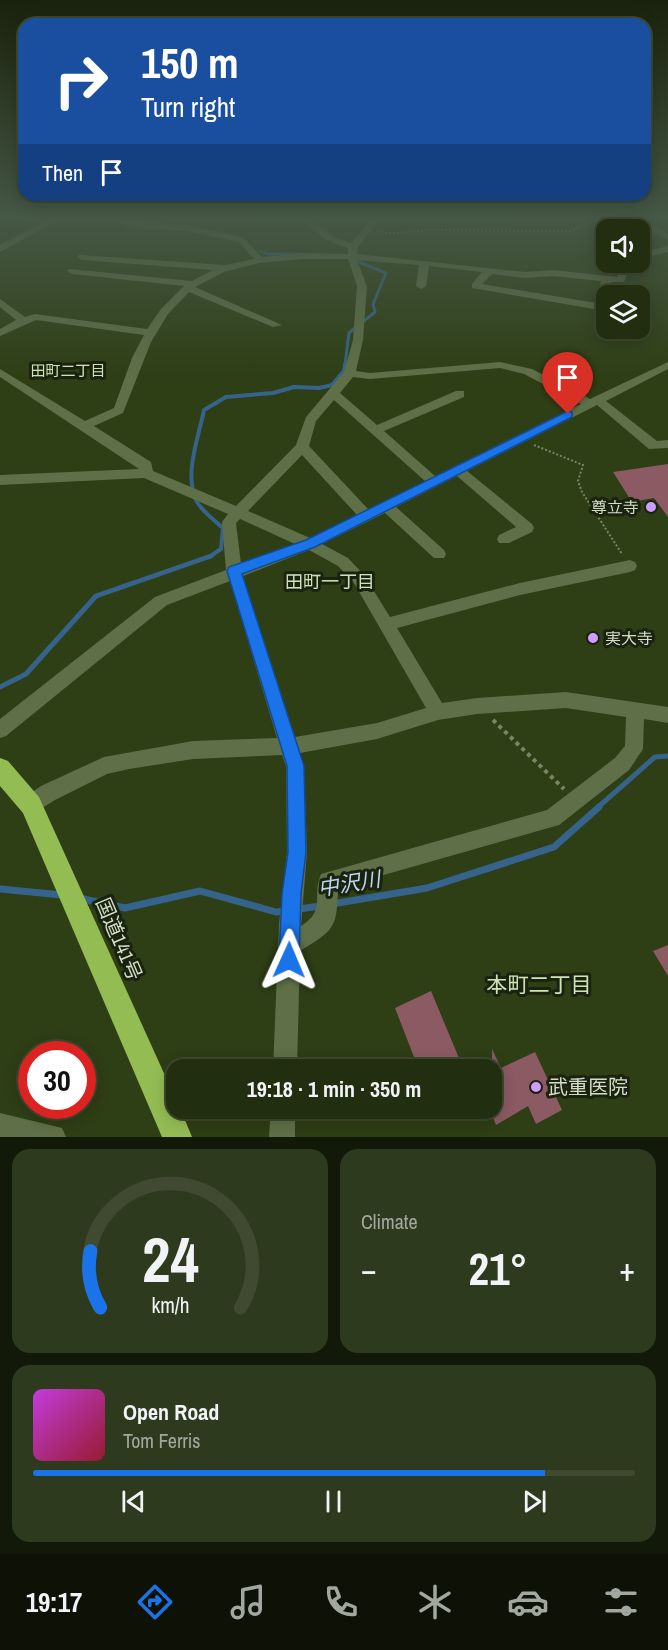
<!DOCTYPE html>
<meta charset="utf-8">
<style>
:root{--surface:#222e10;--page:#2e3a1e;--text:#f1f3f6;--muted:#a2a89f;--line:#3f4a30;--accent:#1a73e8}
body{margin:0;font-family:"Archivo Narrow","Noto Sans JP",sans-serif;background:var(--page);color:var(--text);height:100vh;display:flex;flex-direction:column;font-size:22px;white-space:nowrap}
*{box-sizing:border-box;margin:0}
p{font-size:20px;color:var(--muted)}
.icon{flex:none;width:33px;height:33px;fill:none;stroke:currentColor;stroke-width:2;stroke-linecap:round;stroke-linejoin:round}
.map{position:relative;height:1137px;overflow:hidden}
.sheet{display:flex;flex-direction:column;gap:12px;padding:12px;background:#131909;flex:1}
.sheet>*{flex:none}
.hud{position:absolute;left:18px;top:18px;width:633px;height:183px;border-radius:18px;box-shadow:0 3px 15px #0003,0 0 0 2px var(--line);background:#1a4fa0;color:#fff;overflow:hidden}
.fabs{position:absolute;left:596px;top:219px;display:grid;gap:12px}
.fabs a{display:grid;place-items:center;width:54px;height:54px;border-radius:12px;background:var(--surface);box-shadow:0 3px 15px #0003,0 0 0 2px var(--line);font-size:30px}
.speed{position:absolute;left:18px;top:1041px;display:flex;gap:12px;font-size:30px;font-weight:700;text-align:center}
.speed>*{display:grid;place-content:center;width:78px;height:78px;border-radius:50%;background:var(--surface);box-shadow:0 3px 15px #0003,0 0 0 2px var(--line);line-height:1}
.speed .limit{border:9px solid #d22;background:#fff;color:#111}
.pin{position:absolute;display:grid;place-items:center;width:51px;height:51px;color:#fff;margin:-62px -26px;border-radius:50% 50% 50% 0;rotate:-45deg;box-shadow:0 0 6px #0007}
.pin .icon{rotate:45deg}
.me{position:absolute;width:66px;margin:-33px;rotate:1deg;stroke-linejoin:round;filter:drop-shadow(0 0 4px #0008)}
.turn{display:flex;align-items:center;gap:21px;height:126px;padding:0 24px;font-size:27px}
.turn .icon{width:78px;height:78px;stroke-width:2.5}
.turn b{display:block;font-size:42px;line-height:51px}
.then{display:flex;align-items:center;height:57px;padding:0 24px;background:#0003;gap:12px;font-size:22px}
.big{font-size:45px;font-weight:800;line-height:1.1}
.sheet .tile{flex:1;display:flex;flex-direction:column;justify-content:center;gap:9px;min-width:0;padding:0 21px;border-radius:18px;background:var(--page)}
.sheet .dial{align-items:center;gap:0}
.dial svg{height:156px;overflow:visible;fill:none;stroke:var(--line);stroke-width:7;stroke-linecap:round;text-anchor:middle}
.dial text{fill:var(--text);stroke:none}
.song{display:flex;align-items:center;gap:18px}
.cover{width:72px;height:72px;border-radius:9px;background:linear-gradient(135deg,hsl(290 70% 55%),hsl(350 70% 35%))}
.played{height:6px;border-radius:3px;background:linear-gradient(90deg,var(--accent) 85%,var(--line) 85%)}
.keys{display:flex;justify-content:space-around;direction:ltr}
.heat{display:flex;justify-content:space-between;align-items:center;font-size:33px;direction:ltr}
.sheet .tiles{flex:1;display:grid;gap:12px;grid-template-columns:1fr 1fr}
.tile:last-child{grid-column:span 2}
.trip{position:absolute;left:166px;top:1059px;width:336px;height:60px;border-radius:18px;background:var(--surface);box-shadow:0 3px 15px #0003,0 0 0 2px var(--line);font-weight:800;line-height:60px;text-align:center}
.tab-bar{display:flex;height:96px;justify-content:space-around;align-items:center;background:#0e1206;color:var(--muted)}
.tab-bar .icon{width:42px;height:42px}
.tab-bar .active{color:var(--accent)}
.tab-bar b{font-size:27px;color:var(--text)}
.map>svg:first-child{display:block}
</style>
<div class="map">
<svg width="668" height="1137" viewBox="0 0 668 1137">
<rect width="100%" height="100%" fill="#2e3e15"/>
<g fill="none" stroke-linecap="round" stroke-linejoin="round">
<path stroke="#36638b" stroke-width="3" d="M260,251L268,254H299
M345,365L349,333L375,312L373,304L386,273L354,260"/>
<path stroke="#36638b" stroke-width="4" d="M209,557L221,549L223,528C214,520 203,512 197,502C183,476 199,436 204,410L226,397L273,393L294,387L319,388L332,385L344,371L345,364"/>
<path stroke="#36638b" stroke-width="5" d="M0,687L26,674L96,596L211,556
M597,808L655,757L668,756"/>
<path stroke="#36638b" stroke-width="7" d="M0,889L62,895
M79,898L125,908L200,891L276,912L285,911
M332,904L427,888L554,847L599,807
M299,909L320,906"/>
</g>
<path fill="#8b5a63" d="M668,464V517L654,498L632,502L613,472Z
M668,945V976L653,951Z
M431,991L464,1070H419L395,1008Z
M492,1049L501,1068L535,1052L562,1110L536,1124L528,1106L496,1125L492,1115Z"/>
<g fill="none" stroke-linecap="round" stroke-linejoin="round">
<path stroke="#788665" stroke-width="2" stroke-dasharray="2 2" stroke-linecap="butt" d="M378,230L388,234L425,230L571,231L599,218
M534,445L583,465L578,481L582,492L622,554"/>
<path stroke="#788665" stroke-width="4" stroke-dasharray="4 4" stroke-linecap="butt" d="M493,720L564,789"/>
<path fill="#5f7048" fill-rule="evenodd" d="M51,218H62L0,252V245Z
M101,218L187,225L242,237L262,257L304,253L348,254V248L326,240L301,218H311L332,236L351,243L372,218H381L358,247L357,254L525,272L553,270L617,277L622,262H632L624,282H611L605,307L600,310L472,288V284L482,272L429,266L426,286L421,289L416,286L419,265L357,260L367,286L363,340L356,371L370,373L500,362L532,369L590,399L668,362V369L606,401L657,441L668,440V448L649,449L597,405L467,471L532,524L534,528L532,532L509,543H499L497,539L499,535L516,527L457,476L396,507L444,550L446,554L444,558H434L385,513L322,544L348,558L364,575L390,617L520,583L630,560L635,562L637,566L635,570L630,572L520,595L397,628L442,703L477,698L566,692L668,707V723L644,719L643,749L629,770L559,825L338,888C337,929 334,930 300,951L297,1070H273L279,924L287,852L286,766L282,755L193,759L129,769L107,774L55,800L31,815L24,812L21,805L24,798L41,786L104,757L193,741L277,738L230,581L167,605L6,736L0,738V719L155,597L226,570L222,522L228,514L144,478L0,485V475L139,469L0,377V369L85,421L114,408L132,358L144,335L36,320L0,336V329L16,320L0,307V299L25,317L35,314L147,329L161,309L184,286L72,274L67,271L69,269L192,281L213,270L82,260L77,257L79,255L226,265L254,259L239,242L187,231L133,228ZM304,259H348L357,286L353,340L344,372L306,417L296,445L236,506L153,471L151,462L94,426L123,413L151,342L168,314L189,292L273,327L282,325L195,287L224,272L259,263ZM492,274L525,278L553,276L601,281L596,303L482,284ZM500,368L524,374L581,404L435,476L384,431L464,397V391H456L377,425L340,393L353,377L370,379ZM334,400L425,481L368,509L309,446L316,421ZM302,455L357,515L310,538L248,511ZM240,519L295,544L241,564L236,523ZM309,550L338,566L354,583L426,708L377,723L295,737L243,576ZM566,708L626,717L625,746L615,758L547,810L321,874C311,897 327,910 301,926L307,852L304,766L300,753L377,739L438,720L477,714Z
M627,218H638L668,233V240Z
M668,246V252L639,259V253Z
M271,1108H295V1137H269Z
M0,1113L62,1128L66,1137H0Z"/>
<path fill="#93bd53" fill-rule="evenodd" d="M0,758L8,761L39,797L177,1102V1108H180L192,1137H162L23,813L0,786Z"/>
</g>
<linearGradient id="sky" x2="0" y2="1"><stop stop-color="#19220c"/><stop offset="0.58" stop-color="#465846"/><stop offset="1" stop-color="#465846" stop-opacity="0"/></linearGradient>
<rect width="668" height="377" fill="url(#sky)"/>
<path fill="#1a73e8" stroke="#114b97" stroke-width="1.5" d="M568,411L572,412V417L315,547L242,574L304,766L306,852L301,894L299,960L296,967L289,970L282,967L279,960L282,894L288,852L287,766L227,571L229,567L306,540Z"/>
<g fill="#d09dfe" stroke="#1a2210" stroke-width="2">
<circle cx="651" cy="507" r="6"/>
<circle cx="593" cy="638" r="6"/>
<circle cx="536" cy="1087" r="6"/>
</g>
<g text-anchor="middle" stroke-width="6" stroke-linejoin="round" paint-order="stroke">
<g font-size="15" fill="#cee4b5" stroke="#1a2210">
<text x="68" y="376">田町二丁目</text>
</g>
<g font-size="16" fill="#d3dec7" stroke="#1a2210" text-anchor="end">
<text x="639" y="513">尊立寺</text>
<text x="605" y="644" text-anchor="start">実大寺</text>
</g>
<g font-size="18" fill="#cee4b5" stroke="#1a2210">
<text x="330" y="588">田町一丁目</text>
</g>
<g font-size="20" fill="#d3dec7" stroke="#1a2210">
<text transform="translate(119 939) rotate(67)" y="7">国道141号</text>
</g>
<g font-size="20" fill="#d3dec7" stroke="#1a2210" text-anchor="start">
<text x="548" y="1094">武重医院</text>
</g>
<g font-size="21" font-style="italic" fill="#bed8f2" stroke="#1a2210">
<text transform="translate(349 884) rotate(-9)" y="7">中沢川</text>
</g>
<g font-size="21" fill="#cee4b5" stroke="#1a2210">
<text x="539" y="992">本町二丁目</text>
</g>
</g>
</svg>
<div class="fabs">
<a><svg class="icon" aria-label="sound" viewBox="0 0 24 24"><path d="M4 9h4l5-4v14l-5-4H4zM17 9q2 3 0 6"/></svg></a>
<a><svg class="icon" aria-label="layers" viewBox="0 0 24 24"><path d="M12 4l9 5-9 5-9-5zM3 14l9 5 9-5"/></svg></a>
</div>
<div class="speed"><div class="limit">30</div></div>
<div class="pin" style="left:568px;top:414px;background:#d93025"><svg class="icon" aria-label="arrive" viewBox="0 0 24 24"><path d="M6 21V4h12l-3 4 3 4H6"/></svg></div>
<svg class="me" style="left:289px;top:960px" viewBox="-20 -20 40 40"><path d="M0-17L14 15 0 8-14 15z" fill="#1a73e8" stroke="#fff" stroke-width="4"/></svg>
<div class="trip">19:18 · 1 min · 350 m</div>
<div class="hud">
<div class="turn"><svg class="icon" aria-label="right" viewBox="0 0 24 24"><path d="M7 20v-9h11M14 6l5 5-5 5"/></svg><div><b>150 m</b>Turn right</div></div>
<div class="then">Then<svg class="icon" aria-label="arrive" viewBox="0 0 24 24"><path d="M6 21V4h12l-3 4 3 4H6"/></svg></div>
</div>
</div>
<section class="sheet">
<div class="tiles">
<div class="tile dial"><svg viewBox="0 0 100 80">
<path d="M14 69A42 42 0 1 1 86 69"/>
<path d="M14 69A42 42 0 0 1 9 40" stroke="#1a73e8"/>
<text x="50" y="56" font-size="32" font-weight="700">24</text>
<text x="50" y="72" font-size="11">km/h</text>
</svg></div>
<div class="tile"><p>Climate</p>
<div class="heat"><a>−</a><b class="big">21°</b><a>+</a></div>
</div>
<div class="tile">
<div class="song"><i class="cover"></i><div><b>Open Road</b><p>Tom Ferris</p></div></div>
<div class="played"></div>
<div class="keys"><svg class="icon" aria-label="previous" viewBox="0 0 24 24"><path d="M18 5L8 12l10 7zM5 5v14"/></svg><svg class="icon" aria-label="pause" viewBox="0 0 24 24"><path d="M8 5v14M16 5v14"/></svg><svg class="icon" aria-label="next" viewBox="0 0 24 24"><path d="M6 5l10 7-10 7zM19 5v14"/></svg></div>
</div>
</div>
</section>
<nav class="tab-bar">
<b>19:17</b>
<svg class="icon active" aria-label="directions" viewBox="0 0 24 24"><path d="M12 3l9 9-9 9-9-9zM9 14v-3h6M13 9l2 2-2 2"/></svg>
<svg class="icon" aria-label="music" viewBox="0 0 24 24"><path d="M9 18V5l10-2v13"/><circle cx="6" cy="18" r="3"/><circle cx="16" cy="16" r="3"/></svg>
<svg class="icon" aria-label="phone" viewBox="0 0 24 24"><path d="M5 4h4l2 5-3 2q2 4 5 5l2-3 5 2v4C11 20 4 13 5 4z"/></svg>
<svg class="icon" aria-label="climate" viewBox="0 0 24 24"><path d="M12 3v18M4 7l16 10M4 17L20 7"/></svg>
<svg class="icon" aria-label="car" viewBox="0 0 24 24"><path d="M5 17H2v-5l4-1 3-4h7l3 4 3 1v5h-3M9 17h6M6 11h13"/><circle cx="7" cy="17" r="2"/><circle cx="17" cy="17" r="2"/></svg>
<svg class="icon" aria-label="filters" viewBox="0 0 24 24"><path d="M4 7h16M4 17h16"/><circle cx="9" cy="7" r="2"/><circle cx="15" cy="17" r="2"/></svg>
</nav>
